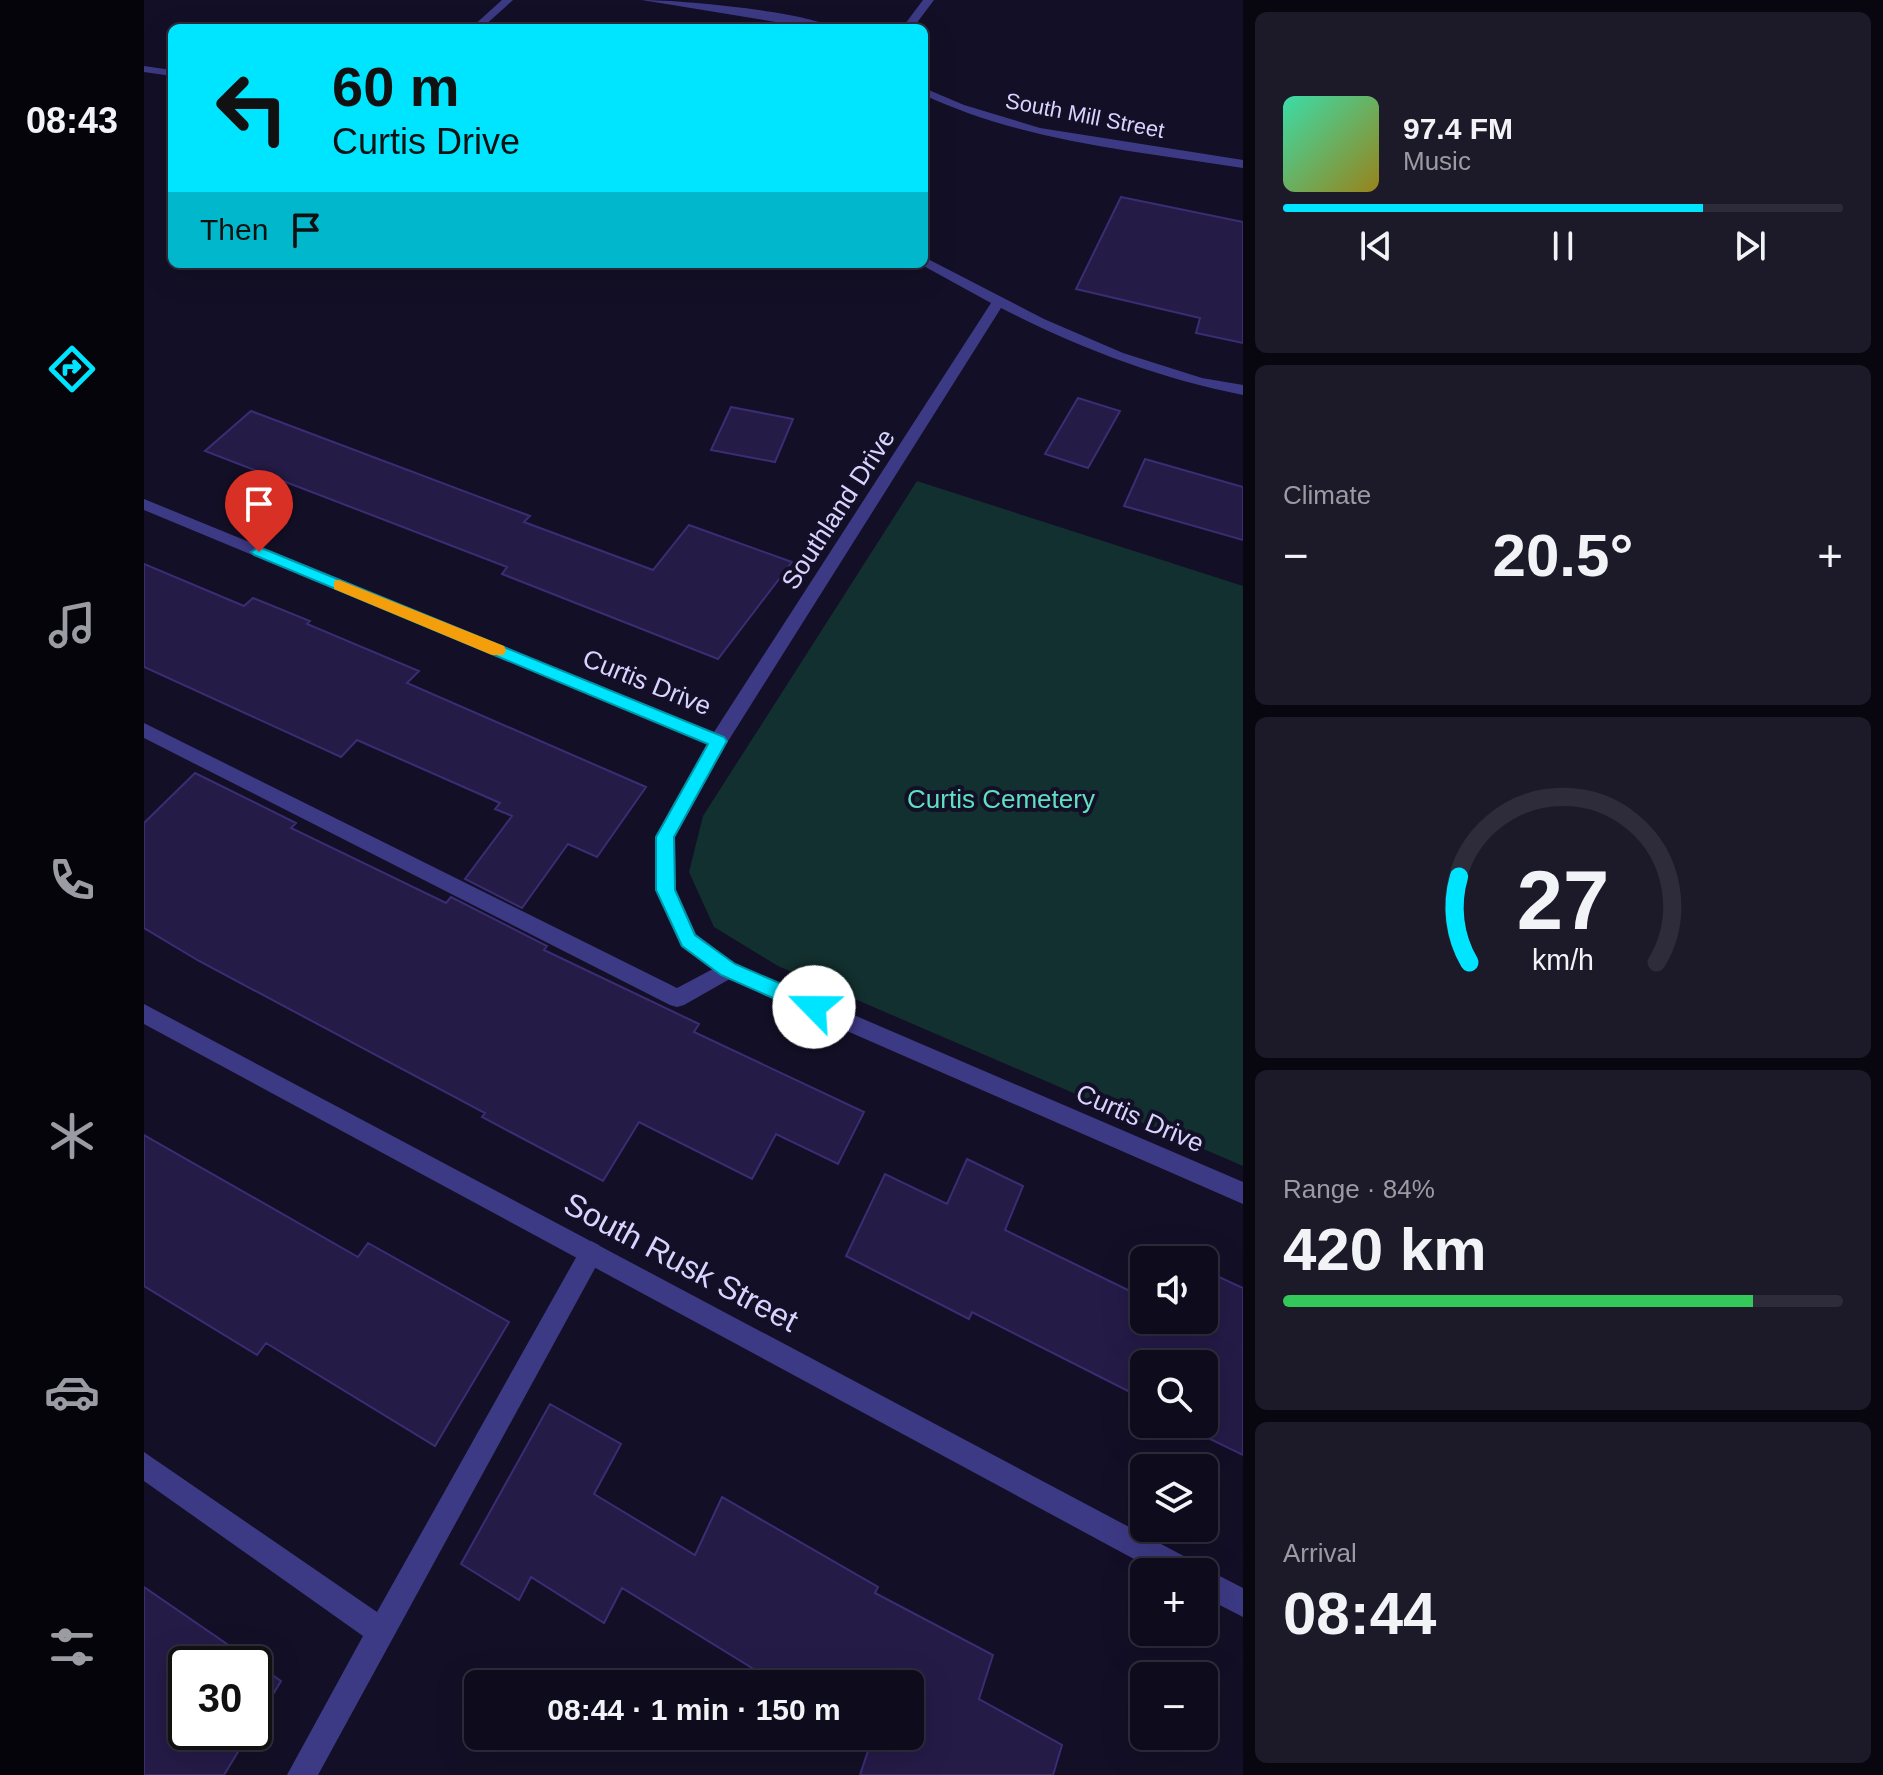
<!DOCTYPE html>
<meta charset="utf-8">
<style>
:root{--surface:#0e0b1c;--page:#1c1929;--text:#f1f3f6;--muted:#9b9ba3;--line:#2e2b3b;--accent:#00e5ff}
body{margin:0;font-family:Arial,sans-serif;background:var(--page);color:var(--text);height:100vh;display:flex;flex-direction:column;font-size:30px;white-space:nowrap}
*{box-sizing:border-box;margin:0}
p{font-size:26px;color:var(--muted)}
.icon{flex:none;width:44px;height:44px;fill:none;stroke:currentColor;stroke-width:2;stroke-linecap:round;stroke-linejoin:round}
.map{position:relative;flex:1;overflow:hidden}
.side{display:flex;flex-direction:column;gap:12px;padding:12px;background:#08060f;width:640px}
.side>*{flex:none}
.top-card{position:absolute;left:24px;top:24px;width:760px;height:244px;border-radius:12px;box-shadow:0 8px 32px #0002,0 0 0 2px var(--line);background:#00e5ff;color:#111;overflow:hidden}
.controls{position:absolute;left:986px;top:1246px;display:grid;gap:16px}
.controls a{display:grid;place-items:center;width:88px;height:88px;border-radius:12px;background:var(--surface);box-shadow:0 8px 32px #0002,0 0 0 2px var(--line);font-size:40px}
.speed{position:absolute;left:24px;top:1646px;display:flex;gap:16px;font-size:40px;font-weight:700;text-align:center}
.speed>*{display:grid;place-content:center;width:104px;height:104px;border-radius:50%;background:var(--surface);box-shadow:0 8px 32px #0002,0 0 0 2px var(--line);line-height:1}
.speed .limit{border:4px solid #111;border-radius:12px;background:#fff;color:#111}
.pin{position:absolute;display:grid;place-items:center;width:68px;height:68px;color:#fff;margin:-82px -34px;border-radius:50% 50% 50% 0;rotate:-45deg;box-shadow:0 0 8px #0007}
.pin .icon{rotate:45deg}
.me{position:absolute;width:88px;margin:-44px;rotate:293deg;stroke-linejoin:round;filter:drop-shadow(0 0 6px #0008)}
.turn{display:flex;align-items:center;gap:28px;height:168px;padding:0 32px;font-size:36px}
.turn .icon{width:104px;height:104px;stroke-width:2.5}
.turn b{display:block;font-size:56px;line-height:68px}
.then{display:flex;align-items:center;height:76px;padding:0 32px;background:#0003;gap:16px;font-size:30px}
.big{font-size:60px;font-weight:800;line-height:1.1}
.side .tile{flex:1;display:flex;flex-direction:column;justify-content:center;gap:12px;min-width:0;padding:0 28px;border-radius:12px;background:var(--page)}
.side .dial{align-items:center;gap:0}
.dial svg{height:208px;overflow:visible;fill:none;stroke:var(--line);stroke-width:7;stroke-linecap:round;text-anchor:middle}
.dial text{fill:var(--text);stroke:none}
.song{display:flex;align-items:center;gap:24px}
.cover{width:96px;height:96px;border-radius:12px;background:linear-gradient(135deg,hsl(160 70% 55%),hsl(50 70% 35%))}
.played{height:8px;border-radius:4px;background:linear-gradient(90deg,var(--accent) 75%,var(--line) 75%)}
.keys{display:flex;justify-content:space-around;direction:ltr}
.heat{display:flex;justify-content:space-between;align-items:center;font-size:44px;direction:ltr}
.charge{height:12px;border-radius:6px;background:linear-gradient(90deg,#34c759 84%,var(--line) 0)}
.trip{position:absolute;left:320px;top:1670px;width:460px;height:80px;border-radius:12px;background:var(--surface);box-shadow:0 8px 32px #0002,0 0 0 2px var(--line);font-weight:800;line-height:80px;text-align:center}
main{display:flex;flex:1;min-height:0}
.tab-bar{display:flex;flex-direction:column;width:144px;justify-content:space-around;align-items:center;background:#06040b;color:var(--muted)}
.tab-bar .icon{width:56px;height:56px}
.tab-bar .current{color:var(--accent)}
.tab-bar b{font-size:36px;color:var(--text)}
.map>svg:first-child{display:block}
</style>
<main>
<nav class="tab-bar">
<b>08:43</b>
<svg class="icon current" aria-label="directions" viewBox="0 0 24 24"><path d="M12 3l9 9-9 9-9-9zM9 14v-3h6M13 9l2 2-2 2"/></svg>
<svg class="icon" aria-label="music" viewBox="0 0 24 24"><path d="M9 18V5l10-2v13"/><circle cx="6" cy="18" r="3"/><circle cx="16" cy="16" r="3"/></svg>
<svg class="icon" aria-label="phone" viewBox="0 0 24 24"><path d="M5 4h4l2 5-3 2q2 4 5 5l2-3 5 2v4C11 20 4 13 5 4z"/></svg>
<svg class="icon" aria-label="climate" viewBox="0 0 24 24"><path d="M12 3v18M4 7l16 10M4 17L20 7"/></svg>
<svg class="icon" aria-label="car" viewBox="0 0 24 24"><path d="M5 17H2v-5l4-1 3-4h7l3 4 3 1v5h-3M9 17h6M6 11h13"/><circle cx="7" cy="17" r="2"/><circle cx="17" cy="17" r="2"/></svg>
<svg class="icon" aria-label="filters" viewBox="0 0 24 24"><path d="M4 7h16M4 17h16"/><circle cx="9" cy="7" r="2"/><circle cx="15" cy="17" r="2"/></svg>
</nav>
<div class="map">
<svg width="1099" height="1775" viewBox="0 0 1099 1775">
<rect width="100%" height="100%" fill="#130f26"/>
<path fill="#12302f" d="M773,481L1099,586V1166L634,966L570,927L545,872L559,816Z"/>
<path fill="#241b47" stroke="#3b2d73" stroke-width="2" d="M977,197L1099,222V343L1052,333L1056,318L932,289Z
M934,398L976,411L944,468L901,454Z
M587,407L649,419L631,462L567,450Z
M107,411L386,516L380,522L509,570L545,525L648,562L574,659L358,574L363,567L61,451Z
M1001,459L1099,487V540L980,506Z
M0,564L100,606L109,598L166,621L163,624L275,671L263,683L502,787L453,857L424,844L378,908L321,879L368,816L351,809L356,803L213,740L197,757L0,667Z
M51,773L152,823L147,828L302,903L307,897L403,946L400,950L555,1024L550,1032L720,1112L694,1164L632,1134L608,1179L495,1122L459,1181L338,1117L341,1113L55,961L0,928V823Z
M0,1135L214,1257L224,1243L365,1322L291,1446L122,1343L113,1355L0,1286Z
M823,1159L879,1186L861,1230L990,1293L1000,1264V1320H1060V1270L1099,1288V1455L1060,1436V1429L1050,1424H1060V1364H1000V1399L828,1312L825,1319L702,1256L741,1174L803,1204Z
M406,1404L477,1444L450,1494L551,1555L578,1497L734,1587L731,1593L849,1655L835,1699L918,1745L909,1775H716L729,1736H766V1684H634L478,1588L460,1623L387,1577L375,1600L317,1564Z
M0,1587L137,1681L110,1726V1664H42V1732H106L80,1775H0Z"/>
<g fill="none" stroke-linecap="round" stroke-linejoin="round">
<path fill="#3d3a85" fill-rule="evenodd" d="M0,723L533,988L584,961L591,964L594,970L591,976L540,1005L533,1007L526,1005L0,738Z
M447,1241L455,1245L459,1253L455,1261L174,1775H143L219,1636L0,1481V1452L233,1612L439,1245Z"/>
<path fill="#3d3a85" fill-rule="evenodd" d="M358,0H369L338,28H327Z
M498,0C533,0 663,11 689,28H668Z
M779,0H790L769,28H758Z
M0,66L28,70V76L0,72Z
M780,88L820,105L896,128L1099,160V168C991,151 881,142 780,95Z
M780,257L900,319L979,353L1058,378L1099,385V395C1013,378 935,348 857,308L581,746L531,837L532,890L552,934L591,964L1099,1182V1204L577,976L537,946L512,890L511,837L563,744L0,510V499L570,732L847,303L776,264H780Z
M0,1004L1051,1562L1054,1571L1060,1568L1099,1588V1617L1060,1597V1572H1014L0,1024Z"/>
</g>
<path fill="#00e5ff" stroke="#0095a6" stroke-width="2" d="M115,547L580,737L583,741L530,837L531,890L551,935L591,964L677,1001L679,1007L677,1013L670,1015L663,1013L577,975L538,946L512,890V837L564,744L110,555L107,552Z"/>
<path fill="#f59e0b" d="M195,580L360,646L362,650L360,655H348L190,589V581Z"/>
<g text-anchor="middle" stroke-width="8" stroke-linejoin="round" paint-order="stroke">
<g font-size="22" fill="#d9d4ff" stroke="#130f26">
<text transform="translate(941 115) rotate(11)" y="8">South Mill Street</text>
</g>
<g font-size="26" fill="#d9d4ff" stroke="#130f26">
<text transform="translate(694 509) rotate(-57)" y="9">Southland Drive</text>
<text transform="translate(503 682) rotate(22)" y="9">Curtis Drive</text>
<text transform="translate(996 1118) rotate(23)" y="9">Curtis Drive</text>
</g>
<g font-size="26" fill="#5fe0c0" stroke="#130f26">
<text x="857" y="808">Curtis Cemetery</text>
</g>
<g font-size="32" fill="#d9d4ff" stroke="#130f26">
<text transform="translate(537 1262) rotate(28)" y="11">South Rusk Street</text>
</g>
</g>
</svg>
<div class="controls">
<a><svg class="icon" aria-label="sound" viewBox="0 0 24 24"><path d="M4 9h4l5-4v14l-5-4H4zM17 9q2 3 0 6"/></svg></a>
<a><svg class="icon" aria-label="search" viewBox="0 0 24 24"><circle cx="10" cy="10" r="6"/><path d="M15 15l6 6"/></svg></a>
<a><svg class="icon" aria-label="layers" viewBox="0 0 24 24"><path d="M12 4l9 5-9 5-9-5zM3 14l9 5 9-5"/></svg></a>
<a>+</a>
<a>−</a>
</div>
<div class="speed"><div class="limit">30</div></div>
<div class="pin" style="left:115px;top:552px;background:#d93025"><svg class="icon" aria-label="arrive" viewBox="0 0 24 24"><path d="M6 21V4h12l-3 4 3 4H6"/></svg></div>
<svg class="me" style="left:670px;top:1007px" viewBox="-20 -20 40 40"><circle r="19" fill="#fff"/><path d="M0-13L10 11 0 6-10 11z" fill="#00e5ff"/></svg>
<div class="trip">08:44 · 1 min · 150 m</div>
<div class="top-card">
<div class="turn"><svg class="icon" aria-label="left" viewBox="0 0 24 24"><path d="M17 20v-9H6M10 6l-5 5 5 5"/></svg><div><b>60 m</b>Curtis Drive</div></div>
<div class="then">Then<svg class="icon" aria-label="arrive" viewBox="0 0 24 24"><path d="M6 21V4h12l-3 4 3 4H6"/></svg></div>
</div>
</div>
<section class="side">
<div class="tile">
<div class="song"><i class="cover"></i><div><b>97.4 FM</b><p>Music</p></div></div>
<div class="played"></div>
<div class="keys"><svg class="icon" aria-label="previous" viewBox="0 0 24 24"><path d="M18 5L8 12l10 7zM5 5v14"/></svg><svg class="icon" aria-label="pause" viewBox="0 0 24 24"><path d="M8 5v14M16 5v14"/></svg><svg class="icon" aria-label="next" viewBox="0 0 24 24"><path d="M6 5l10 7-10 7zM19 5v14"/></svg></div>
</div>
<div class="tile"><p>Climate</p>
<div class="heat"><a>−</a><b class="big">20.5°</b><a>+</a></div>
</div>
<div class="tile dial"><svg viewBox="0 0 100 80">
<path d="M14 69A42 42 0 1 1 86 69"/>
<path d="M14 69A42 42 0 0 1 10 36" stroke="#00e5ff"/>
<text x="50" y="56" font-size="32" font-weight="700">27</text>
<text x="50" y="72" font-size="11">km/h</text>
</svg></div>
<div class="tile"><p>Range · 84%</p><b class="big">420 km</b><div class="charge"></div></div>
<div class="tile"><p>Arrival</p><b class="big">08:44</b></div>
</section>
</main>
